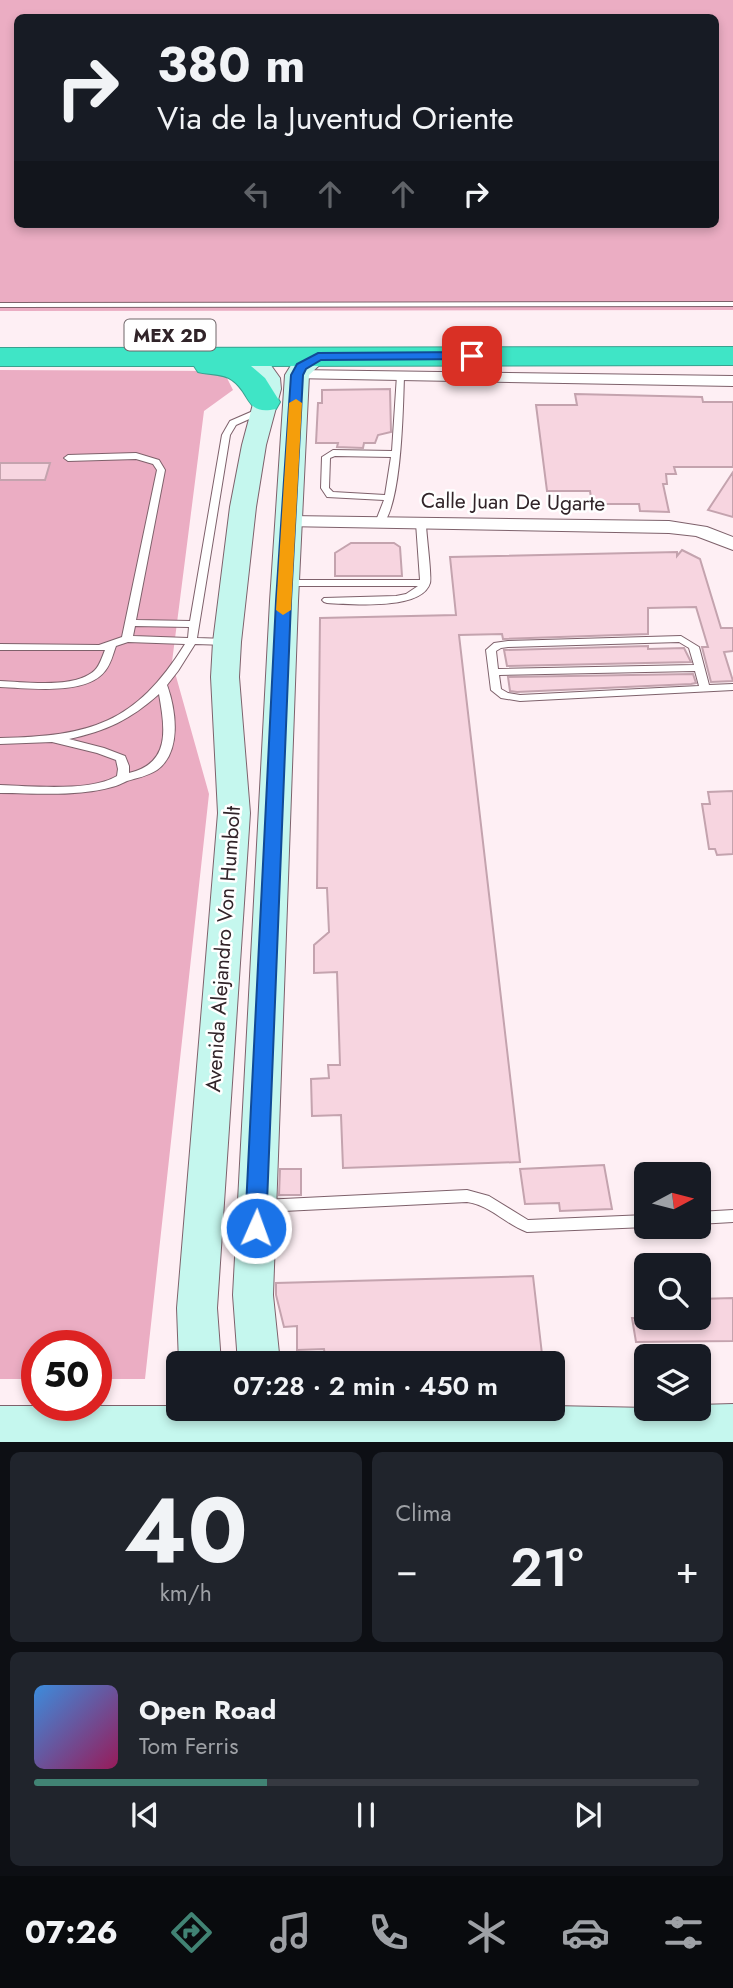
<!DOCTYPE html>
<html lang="es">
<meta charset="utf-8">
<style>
:root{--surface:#171b24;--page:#20242c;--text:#f1f3f6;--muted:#9ea1a6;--line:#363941;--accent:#418374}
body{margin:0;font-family:Jost,sans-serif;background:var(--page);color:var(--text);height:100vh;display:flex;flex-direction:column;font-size:26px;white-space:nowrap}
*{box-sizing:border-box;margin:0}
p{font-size:23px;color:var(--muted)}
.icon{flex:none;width:38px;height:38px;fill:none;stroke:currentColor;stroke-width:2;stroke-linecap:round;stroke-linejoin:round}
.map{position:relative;height:1442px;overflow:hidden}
.panel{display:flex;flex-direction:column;gap:10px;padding:10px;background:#0d0f14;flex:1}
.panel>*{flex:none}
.top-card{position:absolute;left:14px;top:14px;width:705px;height:214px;border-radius:10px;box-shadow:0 4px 10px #0003;background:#171b24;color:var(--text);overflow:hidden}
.needle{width:46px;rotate:83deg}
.controls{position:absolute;left:634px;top:1162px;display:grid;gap:14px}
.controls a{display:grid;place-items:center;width:77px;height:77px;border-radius:10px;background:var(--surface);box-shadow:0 4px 10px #0003;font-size:35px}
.speed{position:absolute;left:21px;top:1330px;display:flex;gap:14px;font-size:35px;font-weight:700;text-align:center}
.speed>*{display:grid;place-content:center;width:91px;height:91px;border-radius:50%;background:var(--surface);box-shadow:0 4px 10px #0003;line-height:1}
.speed .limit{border:10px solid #d22;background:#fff;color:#111}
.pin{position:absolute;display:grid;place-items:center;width:60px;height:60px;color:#fff;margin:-30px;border-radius:14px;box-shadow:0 4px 10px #0006}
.me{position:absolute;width:77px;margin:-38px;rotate:2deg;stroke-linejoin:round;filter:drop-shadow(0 0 5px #0008)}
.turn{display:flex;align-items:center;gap:24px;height:147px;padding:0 28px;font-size:32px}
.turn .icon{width:91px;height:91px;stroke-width:2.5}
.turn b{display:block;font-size:49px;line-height:60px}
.lanes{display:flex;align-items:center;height:66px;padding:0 28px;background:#0003;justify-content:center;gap:35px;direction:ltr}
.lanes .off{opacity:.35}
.big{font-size:52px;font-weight:600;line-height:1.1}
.panel .card{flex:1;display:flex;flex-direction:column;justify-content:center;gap:10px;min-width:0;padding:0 24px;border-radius:10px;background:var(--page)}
.panel .dial{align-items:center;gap:0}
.dial b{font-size:91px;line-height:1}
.song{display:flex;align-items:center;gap:21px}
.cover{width:84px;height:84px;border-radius:10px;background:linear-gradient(135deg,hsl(210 70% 55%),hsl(330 70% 35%))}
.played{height:7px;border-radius:4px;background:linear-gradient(90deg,var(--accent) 35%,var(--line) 35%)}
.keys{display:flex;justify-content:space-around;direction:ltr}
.heat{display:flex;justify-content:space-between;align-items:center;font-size:38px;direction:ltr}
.panel .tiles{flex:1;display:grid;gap:10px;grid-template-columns:1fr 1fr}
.card:last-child{grid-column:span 2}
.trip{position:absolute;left:166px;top:1351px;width:399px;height:70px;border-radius:10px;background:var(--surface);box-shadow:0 4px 10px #0003;font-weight:600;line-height:70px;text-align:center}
.tabs{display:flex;height:112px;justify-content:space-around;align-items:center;background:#090b0e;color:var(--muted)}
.tabs .icon{width:49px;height:49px}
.tabs .active{color:var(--accent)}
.tabs b{font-size:32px;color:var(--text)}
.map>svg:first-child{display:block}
</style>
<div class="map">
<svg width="733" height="1442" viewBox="0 0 733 1442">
<rect width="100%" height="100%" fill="#feeff4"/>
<path fill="#ebadc3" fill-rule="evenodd" d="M0,0H733V310L0,311ZM18,18H716V224H18Z
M0,370L219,371L227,378L233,390L204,411L172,662L209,794L145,1379H96V1346H37V1379H0Z"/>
<path fill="#f7d5e0" stroke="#c4a3ae" stroke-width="2" d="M390,389L391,432L378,435L375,443H364L363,448L337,447L338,443H316L318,403H322V390Z
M575,394L702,397L703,402H733V467H674L676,474H666L667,484H663L669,512L640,511L639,504H592L590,491H547L536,405H577Z
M0,463H50L45,480H0Z
M733,472V517L708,510Z
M351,543H394L400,547L402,576H335V553Z
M682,550L700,559L721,628H733V651L724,652L733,681L711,682L702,647H708L696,607L648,608V634L503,639L502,634L459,635L520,1162L343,1168L341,1115L312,1116L311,1079L329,1078L328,1065H340L337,972L314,973V945L329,932L327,888H317L320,618L456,615L450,557L677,552V556Z
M648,646V649L684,648L691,662L507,666L504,650Z
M693,674L696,683L691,684L517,692L510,691L508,677Z
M733,791V854L717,855L715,849H709L702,804H710L708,792Z
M604,1165L612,1209L560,1211L559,1203L525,1204L520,1169Z
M280,1169H301V1195H279Z
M533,1276L543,1363H392L383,1357L378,1363H326L324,1349L297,1350V1326L284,1327L276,1295V1283Z
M733,1298V1341L636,1342L632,1318H698V1299Z"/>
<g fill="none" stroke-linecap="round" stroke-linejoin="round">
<g stroke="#7e616b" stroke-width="2">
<path id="lane" d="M733,302V306L0,307V303Z
M397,375H400L404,377C403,404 402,513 380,526L375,523L384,500L327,497L321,488L322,457L333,450L392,451ZM335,456L391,457L385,495L333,492L329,488L330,458Z
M262,407L266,410L265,412L236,425L230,435L197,638L227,639L232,642L227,645L195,644L178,671L167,685C176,710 182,752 157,770C148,776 137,778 127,781C122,783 117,786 112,787C76,797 37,793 0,793V785C32,786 90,792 117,776L118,769L116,760L97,753L52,742L0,744V738C91,736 135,724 185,644L128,642L116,646C113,654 111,664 105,671C86,696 28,688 0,687V681C25,682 76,689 95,670C100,665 102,657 105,650H0V644L99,645L122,637L157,470L153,464L136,459L68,461L64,458L68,455L136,453L159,460L165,470L136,620L190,621L222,435L230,421ZM135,626L189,627L188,638L133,636ZM159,694C165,729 171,763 129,773V766L125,756L104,748L69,739C106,731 130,720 159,694Z
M421,520L426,523C426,534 432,576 430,583C422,611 349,604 327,603L324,602L322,600L324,598L396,596L406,594L418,586H285L280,583L285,580H420L416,523Z
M681,636L699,647L709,685L733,684V690L520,701L501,698L491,690L486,650L494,643L508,641ZM679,642L689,648L694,665L498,669L496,651L501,648L508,647ZM695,671L699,686L520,695L508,693L501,689L499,675Z
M467,1190L489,1196L528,1220L646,1215V1227L527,1232C505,1224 490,1205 467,1202L263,1212L258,1210L256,1206L258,1202L263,1200Z
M733,1210V1222L698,1224V1212Z"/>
</g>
<g stroke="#7e616b" stroke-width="2">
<path id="street" d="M297,370L733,376V386L291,378L289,375Z
M289,516L669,521L707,527L733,537V550L696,536L669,533L283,526L280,522L283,518Z"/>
</g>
<g stroke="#7e616b" stroke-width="2">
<path id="secondary" d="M318,349L326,351L329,356L309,375L298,601L273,1295L280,1363H238L233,1295L270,601L285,375L293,362Z
M226,350L259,357L270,364L280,378L281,389L266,445L256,507L241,642L239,677L250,813L217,1308L221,1363H179L177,1308L218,813L211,677L213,642L230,507L242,445L257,389L254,374L244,367L218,362L215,357L218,352Z
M733,1404V1442H0V1406H178V1409H553V1406L698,1409V1405Z"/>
</g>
<g stroke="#3aa18f" stroke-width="2">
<path id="highway" d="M733,347V365L251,366L265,378L280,402L276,409C245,416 252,394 232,380C223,373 209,375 198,372L194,366H0V348Z"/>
</g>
<use href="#lane" fill="#fff" fill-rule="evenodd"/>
<use href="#street" fill="#fff" fill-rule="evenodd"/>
<use href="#secondary" fill="#c5f7ee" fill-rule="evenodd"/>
<use href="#highway" fill="#3fe5c6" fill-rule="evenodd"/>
</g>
<path fill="#1a73e8" stroke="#114b97" stroke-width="2" d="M472,352L478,356L476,359L321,360L306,369L303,375L291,601L266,1228L263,1235L256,1237L248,1235L245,1228L276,601L291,375L297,364L318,353Z"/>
<path fill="#f59e0b" d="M296,399L302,403L291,610L283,615L276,610L289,403Z"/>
<g text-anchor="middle" stroke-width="5" stroke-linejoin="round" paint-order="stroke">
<rect fill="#fff" stroke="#6f6669" stroke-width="2" x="124.5" y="319.5" width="91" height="31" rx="5"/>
<g font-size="19" font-weight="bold" fill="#312429">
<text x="170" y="342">MEX 2D</text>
</g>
<g font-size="21" fill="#312429" stroke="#fff">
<text transform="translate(513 502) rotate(1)" y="7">Calle Juan De Ugarte</text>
<text transform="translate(223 949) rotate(-86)" y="7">Avenida Alejandro Von Humbolt</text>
</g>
</g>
</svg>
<div class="controls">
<a><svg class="needle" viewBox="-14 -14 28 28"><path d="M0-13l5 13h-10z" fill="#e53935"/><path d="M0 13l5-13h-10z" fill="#9ea1a6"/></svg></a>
<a><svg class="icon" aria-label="search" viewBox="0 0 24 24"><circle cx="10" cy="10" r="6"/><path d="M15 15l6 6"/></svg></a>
<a><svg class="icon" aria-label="layers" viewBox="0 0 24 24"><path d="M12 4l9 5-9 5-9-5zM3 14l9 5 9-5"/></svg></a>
</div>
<div class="speed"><div class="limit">50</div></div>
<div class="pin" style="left:472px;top:356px;background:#d93025"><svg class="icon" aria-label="arrive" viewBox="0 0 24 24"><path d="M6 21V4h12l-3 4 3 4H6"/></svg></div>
<svg class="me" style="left:256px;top:1228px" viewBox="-20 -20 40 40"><circle r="17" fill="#1a73e8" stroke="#fff" stroke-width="3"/><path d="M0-11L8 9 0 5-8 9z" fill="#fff"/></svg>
<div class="trip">07:28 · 2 min · 450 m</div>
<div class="top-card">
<div class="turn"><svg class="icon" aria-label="right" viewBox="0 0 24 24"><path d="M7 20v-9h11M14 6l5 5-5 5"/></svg><div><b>380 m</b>Via de la Juventud Oriente</div></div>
<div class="lanes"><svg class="icon off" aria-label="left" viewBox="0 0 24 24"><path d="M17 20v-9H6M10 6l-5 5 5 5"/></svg><svg class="icon off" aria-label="ahead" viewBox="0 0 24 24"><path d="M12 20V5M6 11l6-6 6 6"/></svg><svg class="icon off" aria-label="ahead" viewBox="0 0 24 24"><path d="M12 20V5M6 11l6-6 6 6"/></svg><svg class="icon" aria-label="right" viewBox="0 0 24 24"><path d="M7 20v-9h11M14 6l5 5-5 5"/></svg></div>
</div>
</div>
<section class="panel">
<div class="tiles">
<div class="card dial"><b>40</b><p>km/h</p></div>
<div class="card"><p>Clima</p>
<div class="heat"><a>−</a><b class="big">21°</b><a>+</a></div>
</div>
<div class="card">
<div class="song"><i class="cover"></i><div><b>Open Road</b><p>Tom Ferris</p></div></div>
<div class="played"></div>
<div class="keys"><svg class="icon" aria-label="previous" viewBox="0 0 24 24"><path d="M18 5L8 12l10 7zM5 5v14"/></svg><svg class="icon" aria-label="pause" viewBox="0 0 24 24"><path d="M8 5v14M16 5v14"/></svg><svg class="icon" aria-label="next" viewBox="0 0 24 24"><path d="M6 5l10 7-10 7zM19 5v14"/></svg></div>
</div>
</div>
</section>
<nav class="tabs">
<b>07:26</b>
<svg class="icon active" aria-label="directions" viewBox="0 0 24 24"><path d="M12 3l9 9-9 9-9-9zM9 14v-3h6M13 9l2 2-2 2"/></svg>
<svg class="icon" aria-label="music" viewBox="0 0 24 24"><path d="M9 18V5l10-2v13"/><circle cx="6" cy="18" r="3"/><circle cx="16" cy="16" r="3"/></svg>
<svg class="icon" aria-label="phone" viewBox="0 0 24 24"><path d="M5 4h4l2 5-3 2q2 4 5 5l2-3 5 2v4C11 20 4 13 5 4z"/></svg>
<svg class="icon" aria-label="climate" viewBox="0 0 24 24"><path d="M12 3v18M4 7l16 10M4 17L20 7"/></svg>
<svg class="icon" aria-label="car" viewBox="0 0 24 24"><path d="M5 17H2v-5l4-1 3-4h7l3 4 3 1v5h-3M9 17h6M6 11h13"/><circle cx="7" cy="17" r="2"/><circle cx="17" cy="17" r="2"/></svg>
<svg class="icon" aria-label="filters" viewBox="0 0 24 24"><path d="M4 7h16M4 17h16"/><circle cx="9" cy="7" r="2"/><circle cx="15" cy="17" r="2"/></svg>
</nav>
